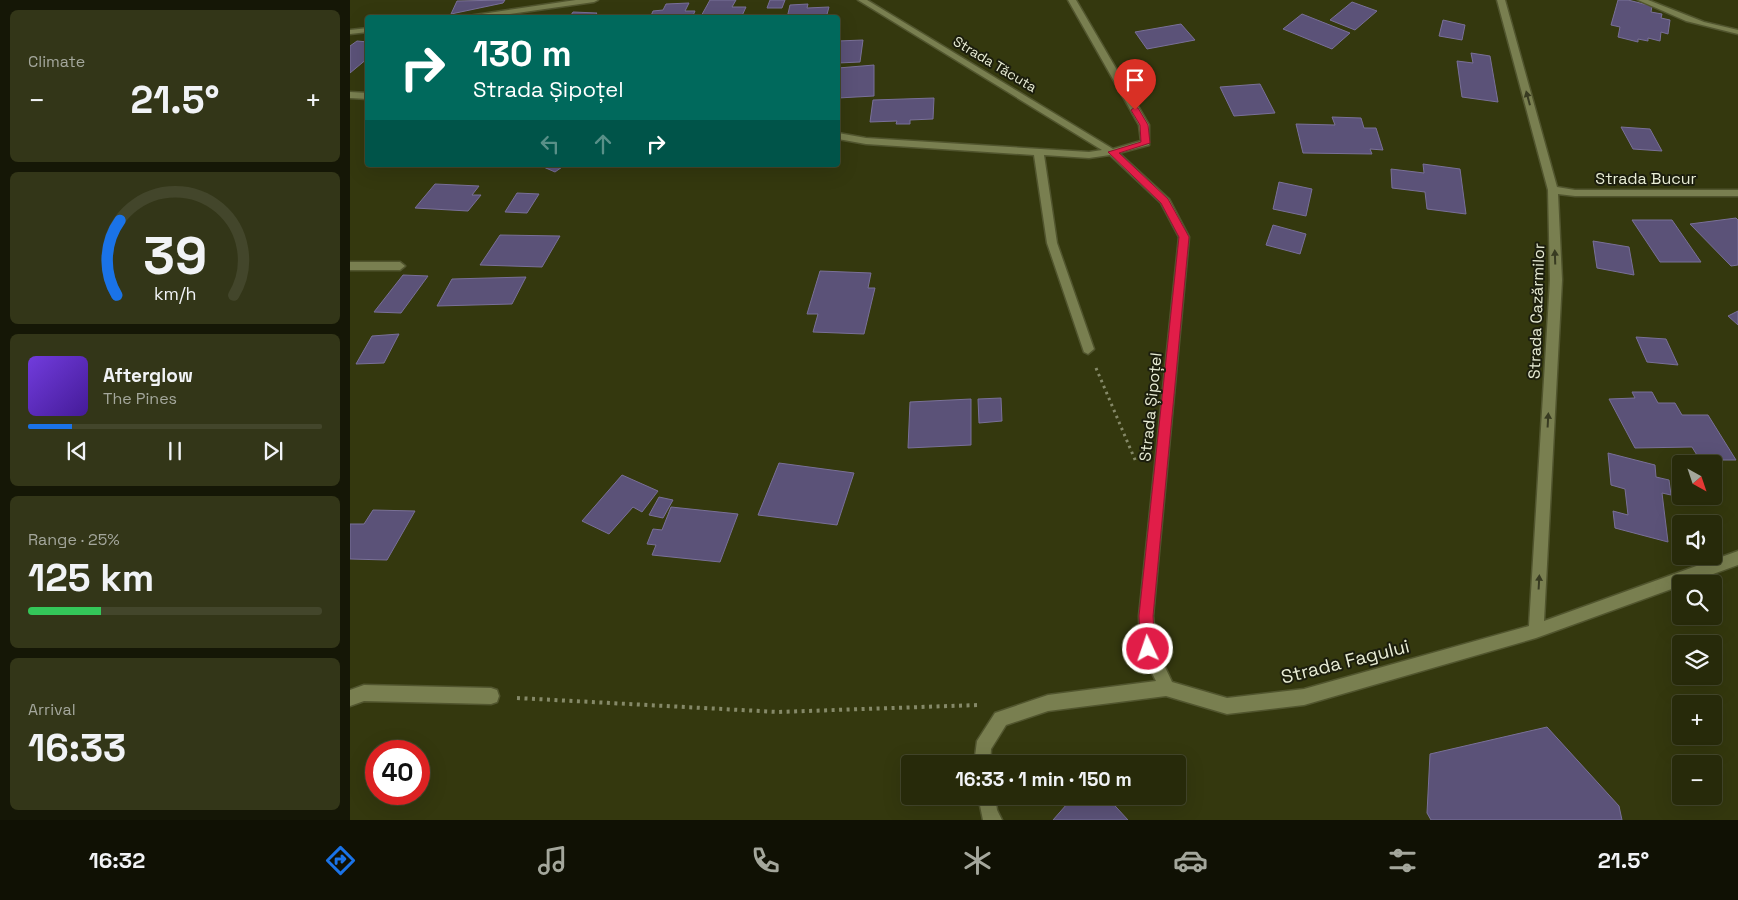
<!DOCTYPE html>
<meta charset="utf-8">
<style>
:root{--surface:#272a0a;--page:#333618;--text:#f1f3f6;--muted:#a4a79c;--line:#43462b;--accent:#1a73e8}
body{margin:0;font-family:"Space Grotesk",sans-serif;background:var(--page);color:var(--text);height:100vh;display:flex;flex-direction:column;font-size:19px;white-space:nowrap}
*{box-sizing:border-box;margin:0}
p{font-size:16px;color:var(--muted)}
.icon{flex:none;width:28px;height:28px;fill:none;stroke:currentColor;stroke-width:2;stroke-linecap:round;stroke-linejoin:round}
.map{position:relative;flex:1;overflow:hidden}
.side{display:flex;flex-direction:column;gap:10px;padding:10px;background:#151706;width:350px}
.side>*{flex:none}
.hud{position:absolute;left:15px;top:15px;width:475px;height:152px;border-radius:5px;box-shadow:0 5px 20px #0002,0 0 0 1px var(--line);background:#00695c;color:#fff;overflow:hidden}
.needle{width:32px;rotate:140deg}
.tools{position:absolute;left:1322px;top:455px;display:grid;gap:10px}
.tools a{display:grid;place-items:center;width:50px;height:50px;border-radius:5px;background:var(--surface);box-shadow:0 5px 20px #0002,0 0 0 1px var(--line);font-size:25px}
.speed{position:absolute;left:15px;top:740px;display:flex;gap:10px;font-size:25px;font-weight:700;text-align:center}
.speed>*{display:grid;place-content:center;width:65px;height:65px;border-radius:50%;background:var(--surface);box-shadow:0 5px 20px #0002,0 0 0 1px var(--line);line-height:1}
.speed .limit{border:8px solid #d22;background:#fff;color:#111}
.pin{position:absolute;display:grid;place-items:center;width:42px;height:42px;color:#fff;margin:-51px -21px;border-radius:50% 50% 50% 0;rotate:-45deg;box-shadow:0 0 5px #0007}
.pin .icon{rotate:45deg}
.me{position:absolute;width:55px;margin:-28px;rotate:357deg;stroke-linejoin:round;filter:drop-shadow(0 0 4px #0008)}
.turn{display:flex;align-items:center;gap:18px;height:105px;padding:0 25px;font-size:22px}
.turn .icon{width:65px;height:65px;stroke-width:2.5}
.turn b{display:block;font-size:35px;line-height:42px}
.lanes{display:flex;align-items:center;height:48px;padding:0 25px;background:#0003;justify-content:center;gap:25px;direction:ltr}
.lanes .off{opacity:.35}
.big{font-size:38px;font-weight:700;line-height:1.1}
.side .tile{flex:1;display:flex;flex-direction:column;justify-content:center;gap:8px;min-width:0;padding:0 18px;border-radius:8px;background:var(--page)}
.side .dial{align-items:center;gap:0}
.dial svg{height:130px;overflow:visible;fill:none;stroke:var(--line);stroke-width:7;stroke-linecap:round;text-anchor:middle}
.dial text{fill:var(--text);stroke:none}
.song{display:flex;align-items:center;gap:15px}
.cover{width:60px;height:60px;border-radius:8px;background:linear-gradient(135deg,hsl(260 70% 55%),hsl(260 70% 35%))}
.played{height:5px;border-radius:2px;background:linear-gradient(90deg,var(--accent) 15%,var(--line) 15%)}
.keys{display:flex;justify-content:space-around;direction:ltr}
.heat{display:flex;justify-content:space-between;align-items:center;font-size:28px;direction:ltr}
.charge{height:8px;border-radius:4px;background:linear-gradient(90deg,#34c759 25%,var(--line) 0)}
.trip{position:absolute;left:551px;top:755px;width:285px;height:50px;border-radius:5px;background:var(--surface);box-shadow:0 5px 20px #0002,0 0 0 1px var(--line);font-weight:700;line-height:50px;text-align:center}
.tab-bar{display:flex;height:80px;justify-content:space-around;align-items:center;background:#101104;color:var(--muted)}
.tab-bar .icon{width:35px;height:35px}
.tab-bar .on{color:var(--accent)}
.tab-bar b{font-size:22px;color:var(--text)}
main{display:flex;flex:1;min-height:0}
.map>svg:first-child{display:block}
</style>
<main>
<section class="side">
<div class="tile"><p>Climate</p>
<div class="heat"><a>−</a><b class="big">21.5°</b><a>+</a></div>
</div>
<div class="tile dial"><svg viewBox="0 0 100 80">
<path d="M14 69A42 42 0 1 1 86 69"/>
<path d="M14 69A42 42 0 0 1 16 23" stroke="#1a73e8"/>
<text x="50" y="56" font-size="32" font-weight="700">39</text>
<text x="50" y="72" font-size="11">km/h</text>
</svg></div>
<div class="tile">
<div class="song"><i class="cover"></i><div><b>Afterglow</b><p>The Pines</p></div></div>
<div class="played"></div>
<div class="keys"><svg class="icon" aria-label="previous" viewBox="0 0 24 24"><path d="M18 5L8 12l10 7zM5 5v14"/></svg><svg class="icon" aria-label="pause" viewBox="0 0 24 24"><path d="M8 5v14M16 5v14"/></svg><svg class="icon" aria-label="next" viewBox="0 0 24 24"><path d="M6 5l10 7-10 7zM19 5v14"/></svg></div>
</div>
<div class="tile"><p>Range · 25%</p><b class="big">125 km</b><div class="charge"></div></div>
<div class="tile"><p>Arrival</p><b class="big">16:33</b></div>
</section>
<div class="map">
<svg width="1388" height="820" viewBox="0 0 1388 820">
<rect width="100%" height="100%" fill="#34380e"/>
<path fill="#5b5278" stroke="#797098" d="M155,0L153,3L101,14L107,1Z
M360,0H386L382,7H396L391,18H350Z
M420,0H435L432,8H417Z
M1268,0H1278L1302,6L1301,12L1312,14L1311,18L1320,20L1318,34L1311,32L1310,41L1298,38V41L1288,39V42L1268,37L1270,27L1261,25Z
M1002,2L1027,11L1005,30L980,20Z
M339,3L335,11H345L342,18H300L303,11L313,10L316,4Z
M458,4L457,8L479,7L476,18H437L440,5Z
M223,12L247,13L243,18H219Z
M952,14L1000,33L982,49L933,29Z
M1093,20L1115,25L1112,40L1089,36Z
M831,24L845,40L797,49L785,32Z
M513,40L510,62L488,63V41Z
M7,41L18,42V58L0,73V46Z
M1121,53L1140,56L1148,102L1112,97L1107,61L1123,63Z
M524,65V96L488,98V68Z
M910,84L925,113L884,116L870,87Z
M584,98L583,119L560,120V124H546L547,121L520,122L523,100Z
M982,117L1011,118L1014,128H1026L1033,150L1020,149L1022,154L953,153L946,124L985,125Z
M1271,127L1300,129L1312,151L1283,149Z
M1073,164L1110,169L1116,214L1077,209L1075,192L1042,188L1041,169L1074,173Z
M189,165H215L205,172Z
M929,182L962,189L956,216L923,209Z
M85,184L129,186L122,195H131L118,211L65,208Z
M167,193L189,194L177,213L155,212Z
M1386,218L1388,220V265L1381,266L1340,224Z
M1282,220H1322L1351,262H1310Z
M923,225L956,234L950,254L916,245Z
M150,235L210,236L192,267L130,265Z
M1243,241L1279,247L1284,275L1247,268Z
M470,271L521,273L518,288H525L514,334L463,332L468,314H457Z
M53,275L78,276L51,313L24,312Z
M176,277L162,304L87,306L102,279Z
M1388,311V325L1378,316Z
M49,334L34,363L6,364L22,336Z
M1286,337L1316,339L1328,365L1297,362Z
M1282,392H1302L1308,403H1325L1332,415H1358L1386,460H1350L1342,447L1285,448L1259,399L1285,398Z
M651,398L652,421L629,423L628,399Z
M621,399V445L558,448L560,402Z
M1258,453L1305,465L1306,477L1319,480L1321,495L1312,493L1318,542L1265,528L1263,511L1278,515L1275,489L1261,485Z
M429,463L504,473L487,525L408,515Z
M272,475L308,491L292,512L283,507L259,534L232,521Z
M309,497L323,500L313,518L299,515Z
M321,507L388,514L370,562L302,555L306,545L297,544L303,529L312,530Z
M23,510L65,511L37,560L0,559V524H14Z
M1197,727L1269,806L1272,820H1081L1077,813L1080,754Z
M724,796H756L778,820H703Z"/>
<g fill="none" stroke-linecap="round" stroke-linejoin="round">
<g stroke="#51552e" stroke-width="3">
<path id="minor" d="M226,0H248L244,2L131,18H105Z
M508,0H517L763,149L791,141L789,125L718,0H726L799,125V145L769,153L819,199L839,237L803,616L806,648L822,682L877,698L954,689L1179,626L1200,280L1198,190L1147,0H1155L1207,187L1225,190H1388V196H1225L1208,194L1212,280L1194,621L1388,551V565L1186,638L954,705L877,714L816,696L698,711L656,725L641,749L640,764H624L627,741L645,713L698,695L806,681L790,649L789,616L829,237L811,203L760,155L739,158L694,155L707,243L744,349L738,354L734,352L697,243L684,155L516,144L488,139V133L516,138L739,152L752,150Z
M1288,0H1298L1354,22L1388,30V34L1336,21Z
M18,28V32L0,34V30Z
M0,92L18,93V99L0,98Z
M0,262H50L55,266L50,270H0Z
M14,685L141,688L147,690L149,696L147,702L141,704L14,701L0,706V690Z
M628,796H645L647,810L652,820H633Z"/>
</g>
<path stroke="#858968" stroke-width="3" stroke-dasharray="2.5 4" stroke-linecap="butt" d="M746,368L786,462"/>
<path stroke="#858968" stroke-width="4" stroke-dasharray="3 4.5" stroke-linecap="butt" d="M167,698L428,712L628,705"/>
<use href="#minor" fill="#797f50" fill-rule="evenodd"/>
</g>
<defs><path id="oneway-solid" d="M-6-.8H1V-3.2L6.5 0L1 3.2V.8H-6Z" transform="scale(1.25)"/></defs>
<g fill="#383b21">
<use href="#oneway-solid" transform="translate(1178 98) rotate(-105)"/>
<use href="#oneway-solid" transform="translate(1205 257) rotate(-92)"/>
<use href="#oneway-solid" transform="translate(1198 420) rotate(-87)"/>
<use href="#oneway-solid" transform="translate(1189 582) rotate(-87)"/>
</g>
<path fill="#e11d48" stroke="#92132f" d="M785,107L788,108L798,125L800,143L769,153L818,199L839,237L803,616L805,649L803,654L798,656L793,654L791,649L789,616L829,237L811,203L758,152L791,142L790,125L781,110Z"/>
<g text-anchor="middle" stroke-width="4" stroke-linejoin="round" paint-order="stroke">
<g font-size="14" fill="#e8ecd5" stroke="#1c1e0d">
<text transform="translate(645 64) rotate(31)" y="5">Strada Tăcuta</text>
</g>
<g font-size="16" fill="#e8ecd5" stroke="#1c1e0d">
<text x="1296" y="184">Strada Bucur</text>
<text transform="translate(1186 311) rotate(-88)" y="6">Strada Cazărmilor</text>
<text transform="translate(800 407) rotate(-84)" y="6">Strada Șipoțel</text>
</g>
<g font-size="19" fill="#e8ecd5" stroke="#1c1e0d">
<text transform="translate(995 661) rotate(-14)" y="7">Strada Fagului</text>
</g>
</g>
</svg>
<div class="tools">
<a><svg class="needle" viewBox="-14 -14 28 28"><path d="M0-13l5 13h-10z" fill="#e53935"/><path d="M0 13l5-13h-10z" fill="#a4a79c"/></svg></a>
<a><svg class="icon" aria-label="sound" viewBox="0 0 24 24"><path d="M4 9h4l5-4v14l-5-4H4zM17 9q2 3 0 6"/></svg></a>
<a><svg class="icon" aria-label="search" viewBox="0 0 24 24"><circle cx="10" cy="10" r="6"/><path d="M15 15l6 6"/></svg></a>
<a><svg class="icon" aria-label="layers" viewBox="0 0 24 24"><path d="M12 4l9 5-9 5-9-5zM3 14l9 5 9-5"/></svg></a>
<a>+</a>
<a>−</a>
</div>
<div class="speed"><div class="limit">40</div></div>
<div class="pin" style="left:785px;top:110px;background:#d93025"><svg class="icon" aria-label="arrive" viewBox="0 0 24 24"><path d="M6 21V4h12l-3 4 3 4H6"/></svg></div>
<svg class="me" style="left:798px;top:649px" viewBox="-20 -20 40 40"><circle r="17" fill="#e11d48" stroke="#fff" stroke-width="3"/><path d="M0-11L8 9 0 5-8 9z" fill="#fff"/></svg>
<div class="trip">16:33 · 1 min · 150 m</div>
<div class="hud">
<div class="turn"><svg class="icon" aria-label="right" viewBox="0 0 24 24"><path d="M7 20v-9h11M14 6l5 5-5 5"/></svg><div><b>130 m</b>Strada Șipoțel</div></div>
<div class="lanes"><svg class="icon off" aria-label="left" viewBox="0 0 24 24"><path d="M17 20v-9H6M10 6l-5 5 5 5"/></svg><svg class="icon off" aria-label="ahead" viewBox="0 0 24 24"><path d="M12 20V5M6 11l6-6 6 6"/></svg><svg class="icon" aria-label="right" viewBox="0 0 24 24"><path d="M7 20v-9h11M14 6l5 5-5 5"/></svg></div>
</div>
</div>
</main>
<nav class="tab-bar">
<b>16:32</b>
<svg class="icon on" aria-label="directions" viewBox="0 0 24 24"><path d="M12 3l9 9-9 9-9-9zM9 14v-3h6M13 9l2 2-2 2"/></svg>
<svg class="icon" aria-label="music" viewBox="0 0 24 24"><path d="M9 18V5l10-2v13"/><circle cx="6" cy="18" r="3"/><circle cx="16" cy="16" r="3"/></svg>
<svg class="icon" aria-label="phone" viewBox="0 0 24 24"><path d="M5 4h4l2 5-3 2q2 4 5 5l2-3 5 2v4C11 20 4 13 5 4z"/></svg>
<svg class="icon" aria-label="climate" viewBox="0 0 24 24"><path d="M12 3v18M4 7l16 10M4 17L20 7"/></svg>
<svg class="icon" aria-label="car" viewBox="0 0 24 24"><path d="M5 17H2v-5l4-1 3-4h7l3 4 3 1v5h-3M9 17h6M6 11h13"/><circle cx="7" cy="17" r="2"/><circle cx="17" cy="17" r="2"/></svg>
<svg class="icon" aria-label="filters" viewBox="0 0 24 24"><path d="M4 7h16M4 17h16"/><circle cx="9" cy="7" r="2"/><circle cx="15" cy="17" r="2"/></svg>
<b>21.5°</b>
</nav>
